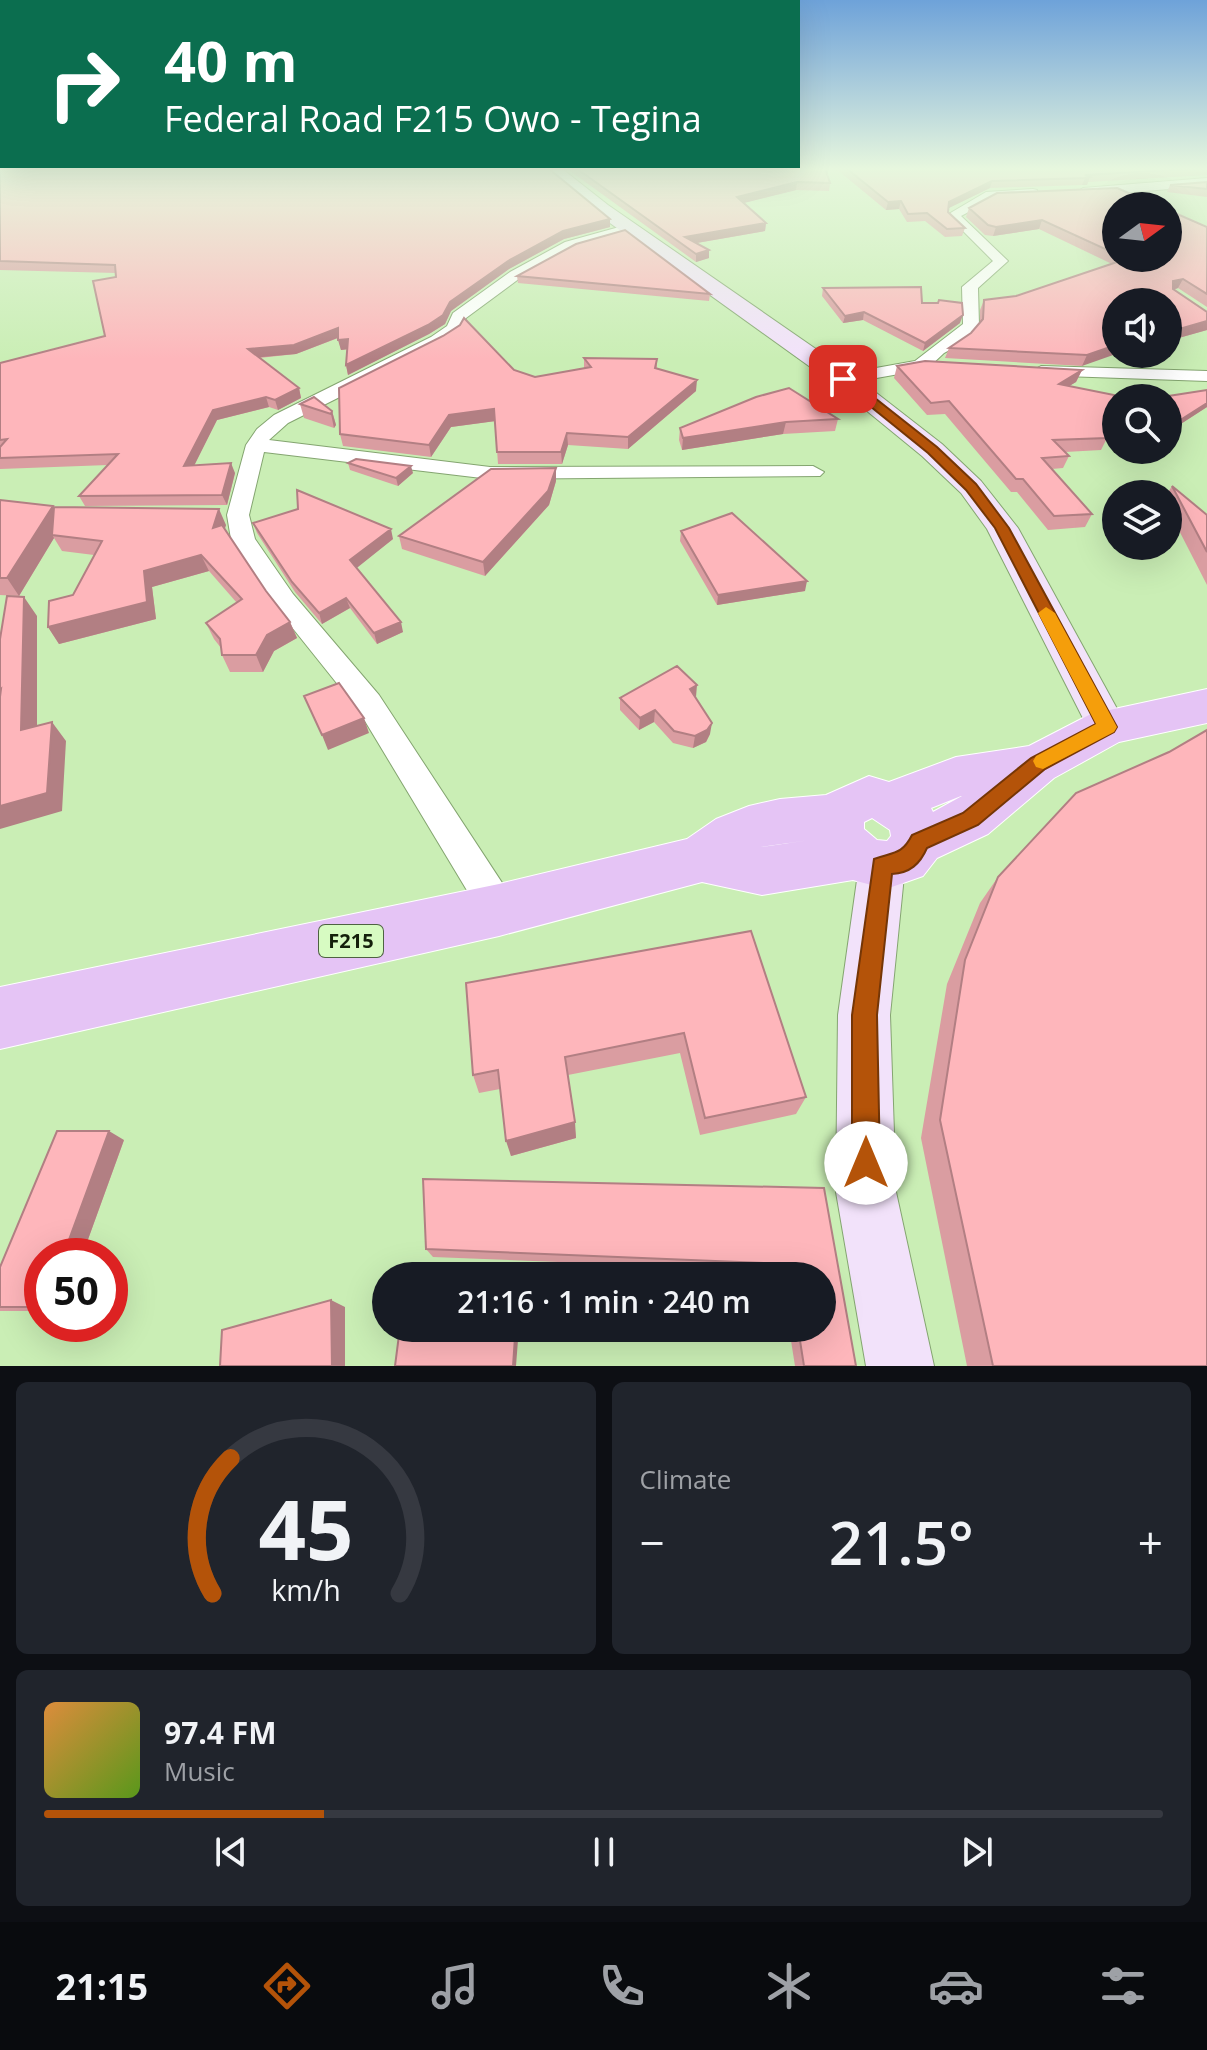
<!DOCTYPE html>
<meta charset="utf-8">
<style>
:root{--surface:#171b24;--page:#20242c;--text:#f1f3f6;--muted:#9ea1a6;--line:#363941;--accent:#b45309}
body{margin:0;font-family:"Open Sans",sans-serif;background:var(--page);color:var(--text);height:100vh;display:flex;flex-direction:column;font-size:30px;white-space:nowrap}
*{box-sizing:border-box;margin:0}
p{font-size:26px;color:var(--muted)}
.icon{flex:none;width:44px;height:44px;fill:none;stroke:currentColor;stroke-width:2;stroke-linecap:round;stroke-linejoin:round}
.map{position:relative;height:1366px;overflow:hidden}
.side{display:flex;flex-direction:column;gap:16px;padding:16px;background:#0d0f14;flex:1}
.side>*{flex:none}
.hud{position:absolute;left:0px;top:0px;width:800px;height:168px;box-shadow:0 8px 32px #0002;background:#0b6e4f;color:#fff;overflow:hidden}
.needle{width:52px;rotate:75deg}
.fabs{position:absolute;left:1102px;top:192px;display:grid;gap:16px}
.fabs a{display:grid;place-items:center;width:80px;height:80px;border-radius:50%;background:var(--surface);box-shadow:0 8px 32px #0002;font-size:40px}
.speed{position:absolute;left:24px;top:1238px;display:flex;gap:16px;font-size:40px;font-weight:700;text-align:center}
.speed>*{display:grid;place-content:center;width:104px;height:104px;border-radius:50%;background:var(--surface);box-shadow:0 8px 32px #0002;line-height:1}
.speed .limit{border:12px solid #d22;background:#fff;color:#111}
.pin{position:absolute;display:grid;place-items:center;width:68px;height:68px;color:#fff;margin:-34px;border-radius:16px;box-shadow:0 4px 12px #0006}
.me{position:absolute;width:88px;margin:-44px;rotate:0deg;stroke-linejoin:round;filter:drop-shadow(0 0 6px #0008)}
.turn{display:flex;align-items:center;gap:28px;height:168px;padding:0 32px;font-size:36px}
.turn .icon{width:104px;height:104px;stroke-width:2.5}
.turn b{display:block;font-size:56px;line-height:68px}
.big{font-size:60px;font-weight:600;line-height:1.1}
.side .tile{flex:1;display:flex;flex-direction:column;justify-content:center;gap:12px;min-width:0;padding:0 28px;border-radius:12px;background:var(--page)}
.side .dial{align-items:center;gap:0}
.dial svg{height:208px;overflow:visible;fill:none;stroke:var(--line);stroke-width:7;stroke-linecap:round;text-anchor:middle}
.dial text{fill:var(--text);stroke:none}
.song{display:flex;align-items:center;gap:24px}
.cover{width:96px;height:96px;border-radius:12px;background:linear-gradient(135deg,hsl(30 70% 55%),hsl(90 70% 35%))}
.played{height:8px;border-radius:4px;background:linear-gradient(90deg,var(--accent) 25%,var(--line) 25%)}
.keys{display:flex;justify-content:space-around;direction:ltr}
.heat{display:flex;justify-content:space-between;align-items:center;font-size:44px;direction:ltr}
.side .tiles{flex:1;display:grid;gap:16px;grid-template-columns:1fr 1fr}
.tile:last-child{grid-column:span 2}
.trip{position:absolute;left:372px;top:1262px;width:464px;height:80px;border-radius:40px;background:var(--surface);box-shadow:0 8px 32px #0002;font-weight:600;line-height:80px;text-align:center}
.tab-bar{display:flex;height:128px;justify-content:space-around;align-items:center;background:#090b0e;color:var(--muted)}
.tab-bar .icon{width:56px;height:56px}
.tab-bar .on{color:var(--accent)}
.tab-bar b{font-size:36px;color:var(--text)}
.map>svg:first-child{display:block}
</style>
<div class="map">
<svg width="1207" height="1366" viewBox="0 0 1207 1366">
<rect width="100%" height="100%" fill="#caeeb5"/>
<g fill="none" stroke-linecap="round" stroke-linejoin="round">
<g stroke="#84a570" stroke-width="2">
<path id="minor" d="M1207,178V186L1083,196L1077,192L1083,188Z
M1033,189L1037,190V196L993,199L961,216L1008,261L978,288L979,325L966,341L944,353L927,369L843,384L837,383L834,379L837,375L915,361L963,324L962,287L993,261L947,215L986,192Z
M630,224L635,225V231L575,248L520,278L466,318L460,333L443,345L288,423L269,440L490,467L813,466L824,472L820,476L490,479L264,452L249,515L255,539L293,594L379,695L512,898L517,910L512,922L499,926L486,922L359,711L275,606L231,539L227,515L246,445L257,429L274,415L431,337L447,326L453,313L510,272L565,242Z
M1041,366L1207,371V381L1035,375L1032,371Z"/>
</g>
<g stroke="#84a570" stroke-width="2">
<path id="secondary" d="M544,168H561L608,205L852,374L942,444L981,481L1018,528L1121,716L1127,727L1121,738L1107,742L1093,738L987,529L961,493L922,456L834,384L596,213Z
M882,846L898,852L905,866L890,1015L896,1192L934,1366H866L836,1192L838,1015L859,866L866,852Z"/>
</g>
<g stroke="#fff" stroke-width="2">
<path id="primary" d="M1207,689V723L1119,742L1054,778L988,834L937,858L923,876L886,889L853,880L762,895L702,882L499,936L0,1049V987L499,884L687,839L716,819L749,806L780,799L826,795L869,776L889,782L956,757L1029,746L1091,714ZM962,796L933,812L931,808L961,796ZM872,818L890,830L891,836L887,841L877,840L864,829V822ZM810,840L762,847H761Z"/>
</g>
<use href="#minor" fill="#fff" fill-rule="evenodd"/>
<use href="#secondary" fill="#f2e2fa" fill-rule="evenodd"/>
<use href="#primary" fill="#e5c4f5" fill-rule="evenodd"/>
</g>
<path fill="#da9da1" d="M0,168L610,227L564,239L509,269L451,311L445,324L429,334L348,375L346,365L347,349L341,350L338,338L296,354L259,358L299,388L301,398L278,410L269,407L217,420L194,465L235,473L227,505L85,506L79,496L108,465L0,469V363L105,336L116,273L0,270Z
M566,168H825L830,183L829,191L796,190L743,203L766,223L765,231L697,243L709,250V258L696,262Z
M835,168H1207V175L1088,182L1087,185H1082L990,188L948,208V212L965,228L962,236L945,237L925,221L907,222L899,209L886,210Z
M1207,182V197L1167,192L1170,185Z
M1116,206V258H1168L1207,227V307L1178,288L1174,290L1207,330L1168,341V302L1082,366L945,358L949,348L971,333L980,323V310L984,300L1016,296L1112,264L1039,229L993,236L985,235L966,217L969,208Z
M517,276L710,294L709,301L518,283Z
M823,288L960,323L923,351L863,320L843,323L822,296Z
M584,358L657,359V368L696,391L628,449L568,445L562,464H498L495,421L451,427L431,457L343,446L340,434L514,370L535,377L584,368Z
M897,366L1082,370L1076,382L1069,386L1107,438L1101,450L1065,452L1069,456L1063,468L1052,469L1092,514L1085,527L1048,530L1017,492H1011L945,414L927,415L894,378Z
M1207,390V407L1168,432V398Z
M300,404L332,411L336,425L334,428L304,418Z
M838,419L835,431L783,434L682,450L679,440L680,428Z
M348,463L413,473L398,486L350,470Z
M556,481L549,505L485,576L402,549L399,536Z
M1172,486L1207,515V585L1168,509V494H1167Z
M0,500L54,507L226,525L224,529L266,591L290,622L297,638L274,651L263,672H230L222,655L221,648L214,639L206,623L237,603L209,571L152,587L156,619L59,644L48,627L73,595L94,555L62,551L54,538L19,596L0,595Z
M253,523L393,539L356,568L403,632L377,644L350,608L322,624L295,592L257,533Z
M681,531L805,591L717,605L680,541Z
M696,697L710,734L706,742L693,748L673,743L654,722L639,730L620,710V698Z
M1169,752L1207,1366H967L921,1138L947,984L980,903L998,877Z
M751,931L806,1097L796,1114L700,1135L680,1053L568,1075L576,1138L511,1156L500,1089L479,1093L473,1075Z
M124,1140L82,1256H42V1311H0V1267Z
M824,1188L856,1366H795L789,1328H822V1276H782L781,1271L433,1257L426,1249Z"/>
<path fill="#b27f83" d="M1090,177L1087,185H1082L1085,178Z
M992,181L990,188L947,209L949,202Z
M797,182L796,190L736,205L737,197Z
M901,201L899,209L886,210L888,202Z
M610,219V227L564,239L509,269L451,311L445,324L429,334L348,375L346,365L450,302L508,261L563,231Z
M1042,220L1039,229L993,236L996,227Z
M766,223L765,231L685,245V237Z
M709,250V258L696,262V254Z
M1183,279L1178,288L1169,291L1173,281Z
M864,312L863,320L843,323L845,316Z
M963,315L960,323L923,351L925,343Z
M1207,321V330L1168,341L1169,332Z
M338,328L340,337L296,354L251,358L248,349Z
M348,339L350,349L341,350L338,340Z
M1116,345V354L1082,366L1087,355Z
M1082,370L1076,382L1053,396L1059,384Z
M697,380L696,391L628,449V437Z
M299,388L301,398L278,410L275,400Z
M266,397L269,407L217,420L189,476L184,466L213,410Z
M1207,403V407L1170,431L1174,424Z
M494,409L496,421L451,427L431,457L429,445L449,415Z
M332,411L336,425L334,428L331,414Z
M786,422L783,434L682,450L683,438Z
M567,433L568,445L562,464L561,452Z
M231,463L235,473L227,505L222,495Z
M411,466L413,473L398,486L396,478Z
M556,468V481L549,505L485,576L483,562Z
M53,506L63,523L52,535L54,538L19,596L7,578Z
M219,509L226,525L220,545L213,528Z
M391,529L393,539L353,571L350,560Z
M201,555L209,571L152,587L156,619L59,644L48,627L144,571Z
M807,581L805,591L717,605L718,595Z
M24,597L37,616V749L21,730Z
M346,598L350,608L322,624L319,613Z
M290,622L297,638L274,651L263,672L256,655L267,635Z
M401,622L403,632L377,644L374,633Z
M697,685L696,697L690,689Z
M655,710L654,722L639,730L640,718Z
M364,718L369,733L328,750L322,735Z
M52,722L66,741L62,811L0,829V806Z
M712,723L710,734L706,742L693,748L695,736Z
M575,1122L576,1138L511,1156L506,1141Z
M109,1131L124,1140L82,1256H63Z
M331,1300L345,1307V1366H332Z
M515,1337L518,1340L516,1366H513Z"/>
<path fill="#feb6bb" stroke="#b27f83" stroke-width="2" d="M0,168H548L610,219L563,231L508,261L450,302L443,315L428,325L346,365L348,339L338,340V328L294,345L248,349L299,388L275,400L266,397L213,410L184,466L231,463L222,495L79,496L118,454L0,458V447L7,439L0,440V363L105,336L93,281L116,277L115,265L0,261Z
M576,168H825L830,183L797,182L737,197L766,223L685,237L709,250L696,254Z
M846,168H1205L1085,175L1090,177L1085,178L992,181L949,202L948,212L965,228L947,229L927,213L908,214L901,201L888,202Z
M1207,182V189L1170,185Z
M1117,188L1159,206H1116V254L1042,220L996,227L988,225L969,208L997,193Z
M1168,210L1207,227V294L1183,279L1173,281V289L1207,312V321L1169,332L1168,330V302H1116V345L1087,355L949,348L971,333L983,319L984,300L1016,296L1126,259L1125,258H1168Z
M625,230L710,294L517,276L576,244Z
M921,287L922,303H938L939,300L962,303L963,315L925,343L864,312L845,316L823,288Z
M464,318L514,370L535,377L591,367L584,358L657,359L655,368L697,380L628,437L567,433L561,452H497L494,409L449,415L429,445L340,434L339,388L443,336L460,325Z
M925,361L1082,370L1059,384L1114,395L1107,438L1053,440L1069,456L1042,458L1092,514L1054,516L1023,479H1016L949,401L931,403L897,366Z
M789,388L838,419L786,422L683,438L680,428L756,397Z
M1207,390V403L1174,424L1168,425V398H1160L1162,397Z
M314,397L332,411L331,414L300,404Z
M356,459L411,466L396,478L348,463Z
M556,468L548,491L483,562L399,536L491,469Z
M1172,486L1207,515V552Z
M297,490L391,529L350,560L401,622L374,633L346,598L319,613L292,582L253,523L298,509Z
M0,500L53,506L7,578H0Z
M54,507L219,509L213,528L222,525L266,591L290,622L267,635L256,655H222L220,639L206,623L242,599L201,555L144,571L147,602L48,627L49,601L73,595L102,541L52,535Z
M732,513L807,581L718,595L681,531Z
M7,596L24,597L21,730L52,722L47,793L0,806V697L1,689L0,690V639Z
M677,666L697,685L690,689L712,723L707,730L695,736L674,731L655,710L640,718L620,698Z
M339,683L364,718L322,735L304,696Z
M1207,730V1366H993L940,1120L965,960L998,877L1076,793L1169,752Z
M751,931L806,1097L705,1118L684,1033L565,1057L575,1122L506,1141L498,1070L473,1075L466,983Z
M57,1131H109L63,1256H42V1307H0V1267Z
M423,1179L824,1188L856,1366H804L798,1328H822V1276H790L789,1264L426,1249Z
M331,1300L332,1366H220L222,1330Z
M399,1335L515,1337L513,1366H395Z"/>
<linearGradient id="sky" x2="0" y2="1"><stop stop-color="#6ea2d9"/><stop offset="0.47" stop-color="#e7f7de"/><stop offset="1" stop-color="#e7f7de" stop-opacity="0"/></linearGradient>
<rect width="1207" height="359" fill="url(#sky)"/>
<path fill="#b45309" stroke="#753606" stroke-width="2" d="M839,376H847L937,447L976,484L1009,528L1117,727L1114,732L1045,769L978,825L927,848C920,864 910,873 892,874L877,1015L880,1163L876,1173L866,1177L856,1173L852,1163V1015L874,859C893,852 902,855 912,835L963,813L1031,758L1096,724L995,528L966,490L928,453L839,381Z"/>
<path fill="#f59e0b" d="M1046,607L1055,613L1117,727L1114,732L1043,769L1036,767L1033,761L1036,756L1096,724L1038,613Z"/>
<g text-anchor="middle" stroke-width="6" stroke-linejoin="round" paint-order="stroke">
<rect fill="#d7fbc2" stroke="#4e6242" stroke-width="2" x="319" y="925" width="64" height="32" rx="6"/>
<g font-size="20" font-weight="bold" fill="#14200b">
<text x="351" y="948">F215</text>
</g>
</g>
</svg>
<div class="fabs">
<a><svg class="needle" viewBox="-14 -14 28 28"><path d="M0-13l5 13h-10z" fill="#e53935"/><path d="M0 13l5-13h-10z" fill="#9ea1a6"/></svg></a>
<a><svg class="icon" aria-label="sound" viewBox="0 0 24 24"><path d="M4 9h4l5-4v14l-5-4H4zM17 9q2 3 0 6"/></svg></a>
<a><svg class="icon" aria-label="search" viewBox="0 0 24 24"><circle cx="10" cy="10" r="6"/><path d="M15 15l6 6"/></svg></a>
<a><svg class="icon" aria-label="layers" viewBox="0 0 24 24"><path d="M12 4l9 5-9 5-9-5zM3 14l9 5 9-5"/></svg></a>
</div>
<div class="speed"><div class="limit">50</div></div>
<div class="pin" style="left:843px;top:379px;background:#d93025"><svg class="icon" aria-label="arrive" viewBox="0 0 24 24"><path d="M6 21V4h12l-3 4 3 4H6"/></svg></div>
<svg class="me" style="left:866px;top:1163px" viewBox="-20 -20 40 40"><circle r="19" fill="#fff"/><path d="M0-13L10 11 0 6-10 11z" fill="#b45309"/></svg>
<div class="trip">21:16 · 1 min · 240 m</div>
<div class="hud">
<div class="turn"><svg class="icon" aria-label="right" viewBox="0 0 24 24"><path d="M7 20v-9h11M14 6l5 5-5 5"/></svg><div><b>40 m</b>Federal Road F215 Owo - Tegina</div></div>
</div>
</div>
<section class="side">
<div class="tiles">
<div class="tile dial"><svg viewBox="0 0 100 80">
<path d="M14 69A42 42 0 1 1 86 69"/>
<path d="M14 69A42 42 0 0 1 21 17" stroke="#b45309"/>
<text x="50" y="56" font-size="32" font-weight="700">45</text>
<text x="50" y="72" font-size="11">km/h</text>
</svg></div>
<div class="tile"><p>Climate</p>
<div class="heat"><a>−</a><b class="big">21.5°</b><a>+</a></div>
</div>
<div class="tile">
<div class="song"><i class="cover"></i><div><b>97.4 FM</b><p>Music</p></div></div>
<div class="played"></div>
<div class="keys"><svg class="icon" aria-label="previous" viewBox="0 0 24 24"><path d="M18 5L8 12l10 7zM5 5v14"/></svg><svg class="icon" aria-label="pause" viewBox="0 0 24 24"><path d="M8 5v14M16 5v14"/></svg><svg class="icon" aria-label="next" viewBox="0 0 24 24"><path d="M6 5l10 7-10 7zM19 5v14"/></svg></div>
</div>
</div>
</section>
<nav class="tab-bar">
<b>21:15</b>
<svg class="icon on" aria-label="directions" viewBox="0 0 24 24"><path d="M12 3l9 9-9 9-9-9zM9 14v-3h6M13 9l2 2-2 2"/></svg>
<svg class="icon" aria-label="music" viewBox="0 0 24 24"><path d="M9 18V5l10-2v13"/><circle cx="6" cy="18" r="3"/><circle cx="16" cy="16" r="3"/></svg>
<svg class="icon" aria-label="phone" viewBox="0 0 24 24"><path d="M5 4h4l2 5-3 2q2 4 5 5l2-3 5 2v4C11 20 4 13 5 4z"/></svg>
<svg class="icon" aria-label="climate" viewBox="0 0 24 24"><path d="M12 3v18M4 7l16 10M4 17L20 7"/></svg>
<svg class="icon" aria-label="car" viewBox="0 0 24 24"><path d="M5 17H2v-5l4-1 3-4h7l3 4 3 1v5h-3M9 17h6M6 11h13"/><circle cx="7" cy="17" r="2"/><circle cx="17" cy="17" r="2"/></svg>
<svg class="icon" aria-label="filters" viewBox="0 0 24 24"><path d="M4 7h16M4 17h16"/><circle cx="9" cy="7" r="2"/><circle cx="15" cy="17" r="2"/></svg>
</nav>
